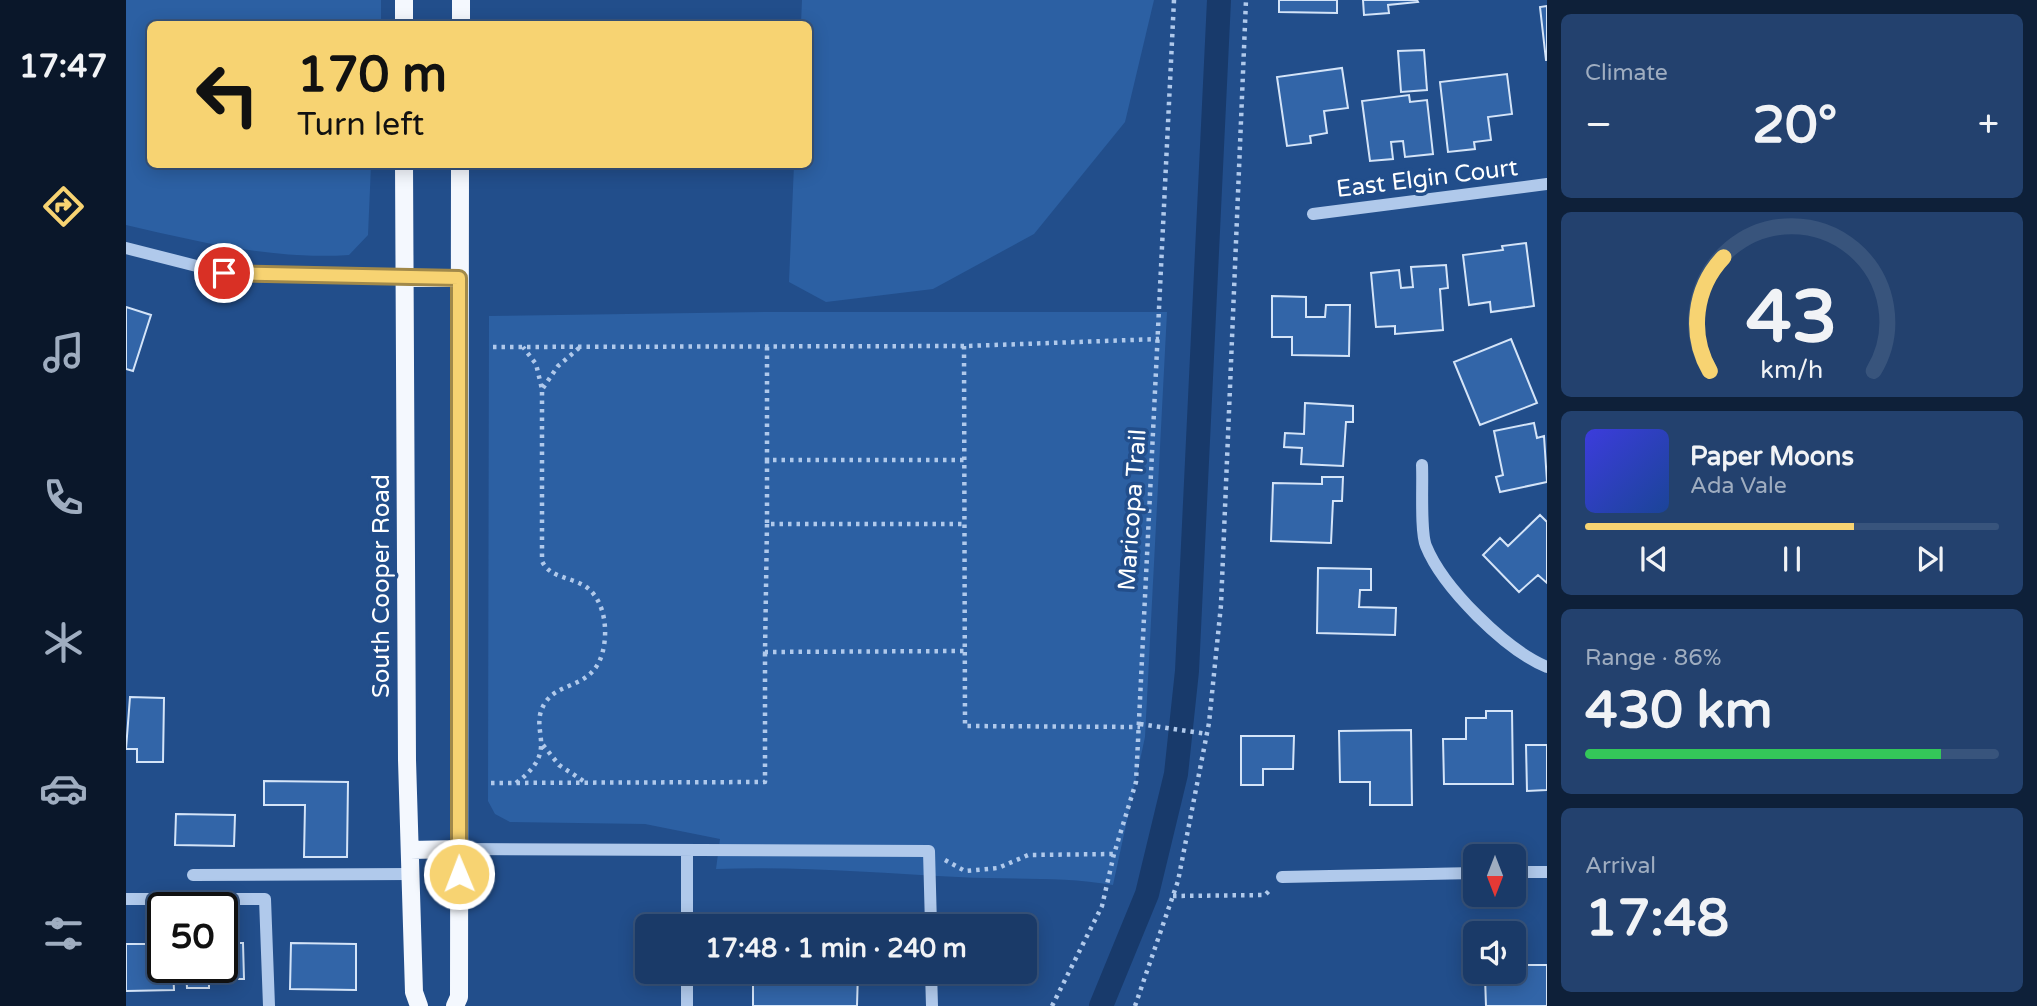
<!DOCTYPE html>
<meta charset="utf-8">
<style>
:root{--surface:#1a3a68;--page:#23416e;--text:#f1f3f6;--muted:#9fadc0;--line:#38547c;--accent:#f7d372}
body{margin:0;font-family:"Varela Round",sans-serif;background:var(--page);color:var(--text);height:100vh;display:flex;flex-direction:column;font-size:26px;white-space:nowrap}
*{box-sizing:border-box;margin:0}
p{font-size:23px;color:var(--muted)}
.icon{flex:none;width:38px;height:38px;fill:none;stroke:currentColor;stroke-width:2;stroke-linecap:round;stroke-linejoin:round}
.map{position:relative;flex:1;overflow:hidden}
.details{display:flex;flex-direction:column;gap:14px;padding:14px;background:#0e2039;width:490px}
.details>*{flex:none}
.guide{position:absolute;left:21px;top:21px;width:665px;height:147px;border-radius:10px;box-shadow:0 4px 18px #0003,0 0 0 2px var(--line);background:#f7d372;color:#111;overflow:hidden}
.needle{width:46px;rotate:180deg}
.buttons{position:absolute;left:1337px;top:844px;display:grid;gap:14px}
.buttons a{display:grid;place-items:center;width:63px;height:63px;border-radius:10px;background:var(--surface);box-shadow:0 4px 18px #0003,0 0 0 2px var(--line);font-size:35px}
.speed{position:absolute;left:21px;top:892px;display:flex;gap:14px;font-size:35px;font-weight:700;text-align:center}
.speed>*{display:grid;place-content:center;width:91px;height:91px;border-radius:50%;background:var(--surface);box-shadow:0 4px 18px #0003,0 0 0 2px var(--line);line-height:1}
.speed .limit{border:4px solid #111;border-radius:10px;background:#fff;color:#111}
.pin{position:absolute;display:grid;place-items:center;width:60px;height:60px;color:#fff;margin:-30px;border:4px solid #fff;border-radius:50%;box-shadow:0 2px 7px #0007}
.me{position:absolute;width:77px;margin:-38px;rotate:359deg;stroke-linejoin:round;filter:drop-shadow(0 0 5px #0008)}
.turn{display:flex;align-items:center;gap:24px;height:147px;padding:0 35px;font-size:32px}
.turn .icon{width:91px;height:91px;stroke-width:2.5}
.turn b{display:block;font-size:49px;line-height:60px}
.big{font-size:52px;font-weight:800;line-height:1.1}
.details .widget{flex:1;display:flex;flex-direction:column;justify-content:center;gap:10px;min-width:0;padding:0 24px;border-radius:10px;background:var(--page)}
.details .dial{align-items:center;gap:0}
.dial svg{height:182px;overflow:visible;fill:none;stroke:var(--line);stroke-width:7;stroke-linecap:round;text-anchor:middle}
.dial text{fill:var(--text);stroke:none}
.song{display:flex;align-items:center;gap:21px}
.cover{width:84px;height:84px;border-radius:10px;background:linear-gradient(135deg,hsl(240 70% 55%),hsl(220 70% 35%))}
.played{height:7px;border-radius:4px;background:linear-gradient(90deg,var(--accent) 65%,var(--line) 65%)}
.keys{display:flex;justify-content:space-around;direction:ltr}
.heat{display:flex;justify-content:space-between;align-items:center;font-size:38px;direction:ltr}
.charge{height:10px;border-radius:5px;background:linear-gradient(90deg,#34c759 86%,var(--line) 0)}
.trip{position:absolute;left:509px;top:914px;width:402px;height:70px;border-radius:10px;background:var(--surface);box-shadow:0 4px 18px #0003,0 0 0 2px var(--line);font-weight:800;line-height:70px;text-align:center}
main{display:flex;flex:1;min-height:0}
.menu{display:flex;flex-direction:column;width:126px;justify-content:space-around;align-items:center;background:#0a172a;color:var(--muted)}
.menu .icon{width:49px;height:49px}
.menu .active{color:var(--accent)}
.menu b{font-size:32px;color:var(--text)}
.map>svg:first-child{display:block}
</style>
<main>
<nav class="menu">
<b>17:47</b>
<svg class="icon active" aria-label="directions" viewBox="0 0 24 24"><path d="M12 3l9 9-9 9-9-9zM9 14v-3h6M13 9l2 2-2 2"/></svg>
<svg class="icon" aria-label="music" viewBox="0 0 24 24"><path d="M9 18V5l10-2v13"/><circle cx="6" cy="18" r="3"/><circle cx="16" cy="16" r="3"/></svg>
<svg class="icon" aria-label="phone" viewBox="0 0 24 24"><path d="M5 4h4l2 5-3 2q2 4 5 5l2-3 5 2v4C11 20 4 13 5 4z"/></svg>
<svg class="icon" aria-label="climate" viewBox="0 0 24 24"><path d="M12 3v18M4 7l16 10M4 17L20 7"/></svg>
<svg class="icon" aria-label="car" viewBox="0 0 24 24"><path d="M5 17H2v-5l4-1 3-4h7l3 4 3 1v5h-3M9 17h6M6 11h13"/><circle cx="7" cy="17" r="2"/><circle cx="17" cy="17" r="2"/></svg>
<svg class="icon" aria-label="filters" viewBox="0 0 24 24"><path d="M4 7h16M4 17h16"/><circle cx="9" cy="7" r="2"/><circle cx="15" cy="17" r="2"/></svg>
</nav>
<div class="map">
<svg width="1421" height="1006" viewBox="0 0 1421 1006">
<rect width="100%" height="100%" fill="#224e8b"/>
<path fill="#2c60a3" d="M0,0H255V24H24V164L245,165L242,235L223,255C148,260 73,242 0,225Z
M676,0H1028L999,122L908,234L807,289L700,302L663,282L668,165L682,164V24H675Z
M639,312H1041L1019,737L987,885C936,876 883,880 832,877C750,873 671,866 590,869L594,839L519,824L384,822L369,814L362,801L363,316Z"/>
<g fill="none" stroke-linecap="round" stroke-linejoin="round">
<path stroke="#183a6b" stroke-width="24" d="M975,1006L1021,894L1050,774L1061,671L1093,0"/>
</g>
<path fill="#3265a8" stroke="#d4e4f8" stroke-width="2" d="M1153,0H1211V13L1153,12Z
M1237,0H1291L1292,2L1262,5L1263,13L1238,15Z
M1421,6V60H1420L1414,7Z
M1298,50L1301,90L1275,92L1272,51Z
M1216,68L1222,108L1198,111L1201,133L1184,136L1185,143L1161,146L1151,77Z
M1381,74L1386,114L1362,117L1365,140L1348,142L1349,149L1322,152L1314,82Z
M1283,95L1284,102L1301,100L1307,154L1279,157L1277,141L1265,142L1267,159L1244,161L1236,101Z
M1400,243L1408,306L1365,312L1364,302L1343,305L1337,255L1377,250L1376,246Z
M1320,265L1322,288L1314,289L1317,330L1269,334V326L1250,327L1245,273L1273,270L1275,288L1287,287L1285,267Z
M1146,296L1180,297V317H1199L1200,305H1224L1223,356L1166,355V337H1146Z
M0,307L25,315L7,371L0,369Z
M1385,339L1411,403L1354,425L1328,362Z
M1179,403L1227,406V422H1220L1217,466L1175,464L1176,448L1158,447L1159,433L1178,434Z
M1408,423L1411,438L1418,436L1421,482L1374,492L1370,477L1377,475L1368,431Z
M1196,477H1217L1216,501H1207L1205,543L1145,541L1147,483L1196,484Z
M1414,515L1421,522V583L1412,575L1393,592L1357,555L1374,538L1382,546Z
M1192,568L1245,569V590H1234L1233,607L1270,608L1269,635L1191,633Z
M4,697L38,698L37,762H11V749H0Z
M1360,711H1386L1387,784H1318L1317,739H1340V718H1360Z
M1285,730L1286,805H1244V782H1214L1213,731Z
M1115,736H1168L1167,769H1137V785H1115Z
M1400,745H1421V790L1401,791Z
M138,781L222,782L221,857H178L179,805H138Z
M50,814L109,815L108,846L49,845Z
M96,936L99,943H117L118,979H83V988H61L60,968H96Z
M165,943L230,944V990L164,989Z
M0,944H23V950H37V968H47L48,990L0,991Z
M1395,965H1421V1006H1360L1359,977L1395,976Z
M627,971H732L731,1006H627Z"/>
<g fill="none" stroke-linecap="round" stroke-linejoin="round">
<path stroke="#b0c9eb" stroke-width="4.5" stroke-dasharray="3.5 5" stroke-linecap="butt" d="M838,346L839,726L1014,727
M367,347L841,346L1033,339
M641,347V460H838
M417,388L432,366L453,348
M641,460V524H838
M641,524L639,652L838,651
M1014,724L1081,734
M417,745L433,765L459,782
M365,783L639,782V652
M390,783C436,749 401,731 419,703C431,683 460,688 473,662C484,639 481,598 457,585C443,577 423,577 416,561V389L410,364L397,347
M819,860L839,871L872,868L902,855L988,854
M1047,896L1139,895L1146,888
M926,1006L976,906L988,854L1010,782L1048,0
M1009,1006L1052,881L1083,723L1095,605L1120,0"/>
<path stroke="#b0c9eb" stroke-width="12" d="M1187,214L1421,184
M0,248L98,273L278,278
M1296,465C1297,483 1294,532 1300,546C1317,588 1380,650 1421,667
M333,849L803,851L805,926
M1388,872H1421
M67,875L285,874
M1156,877L1349,873
M0,899H139L143,1006
M561,926V851
M561,971V1006
M805,971L806,1006"/>
<path stroke="#f4f8fe" stroke-width="18" d="M278,24V0
M335,24V0
M278,164L281,760L288,992L293,1006
M278,278H333
M284,850L333,849
M329,1006L333,997L334,164"/>
</g>
<g fill="none" stroke-linecap="round" stroke-linejoin="round">
<g stroke="#a1894a" stroke-width="18">
<path id="route" d="M98,273L333,278V874"/>
</g>
<use href="#route" stroke="#f7d372" stroke-width="12"/>
</g>
<g text-anchor="middle" stroke-width="7" stroke-linejoin="round" paint-order="stroke">
<g font-size="24" fill="#fff" stroke="#224e8b">
<text transform="translate(1301 178) rotate(-7)" y="8">East Elgin Court</text>
<text transform="translate(1006 510) rotate(-86)" y="8">Maricopa Trail</text>
<text transform="translate(255 586) rotate(-90)" y="8">South Cooper Road</text>
</g>
</g>
</svg>
<div class="buttons">
<a><svg class="needle" viewBox="-14 -14 28 28"><path d="M0-13l5 13h-10z" fill="#e53935"/><path d="M0 13l5-13h-10z" fill="#9fadc0"/></svg></a>
<a><svg class="icon" aria-label="sound" viewBox="0 0 24 24"><path d="M4 9h4l5-4v14l-5-4H4zM17 9q2 3 0 6"/></svg></a>
</div>
<div class="speed"><div class="limit">50</div></div>
<div class="pin" style="left:98px;top:273px;background:#d93025"><svg class="icon" aria-label="arrive" viewBox="0 0 24 24"><path d="M6 21V4h12l-3 4 3 4H6"/></svg></div>
<svg class="me" style="left:333px;top:874px" viewBox="-20 -20 40 40"><circle r="17" fill="#f7d372" stroke="#fff" stroke-width="3"/><path d="M0-11L8 9 0 5-8 9z" fill="#fff"/></svg>
<div class="trip">17:48 · 1 min · 240 m</div>
<div class="guide">
<div class="turn"><svg class="icon" aria-label="left" viewBox="0 0 24 24"><path d="M17 20v-9H6M10 6l-5 5 5 5"/></svg><div><b>170 m</b>Turn left</div></div>
</div>
</div>
<section class="details">
<div class="widget"><p>Climate</p>
<div class="heat"><a>−</a><b class="big">20°</b><a>+</a></div>
</div>
<div class="widget dial"><svg viewBox="0 0 100 80">
<path d="M14 69A42 42 0 1 1 86 69"/>
<path d="M14 69A42 42 0 0 1 20 19" stroke="#f7d372"/>
<text x="50" y="56" font-size="32" font-weight="700">43</text>
<text x="50" y="72" font-size="11">km/h</text>
</svg></div>
<div class="widget">
<div class="song"><i class="cover"></i><div><b>Paper Moons</b><p>Ada Vale</p></div></div>
<div class="played"></div>
<div class="keys"><svg class="icon" aria-label="previous" viewBox="0 0 24 24"><path d="M18 5L8 12l10 7zM5 5v14"/></svg><svg class="icon" aria-label="pause" viewBox="0 0 24 24"><path d="M8 5v14M16 5v14"/></svg><svg class="icon" aria-label="next" viewBox="0 0 24 24"><path d="M6 5l10 7-10 7zM19 5v14"/></svg></div>
</div>
<div class="widget"><p>Range · 86%</p><b class="big">430 km</b><div class="charge"></div></div>
<div class="widget"><p>Arrival</p><b class="big">17:48</b></div>
</section>
</main>
